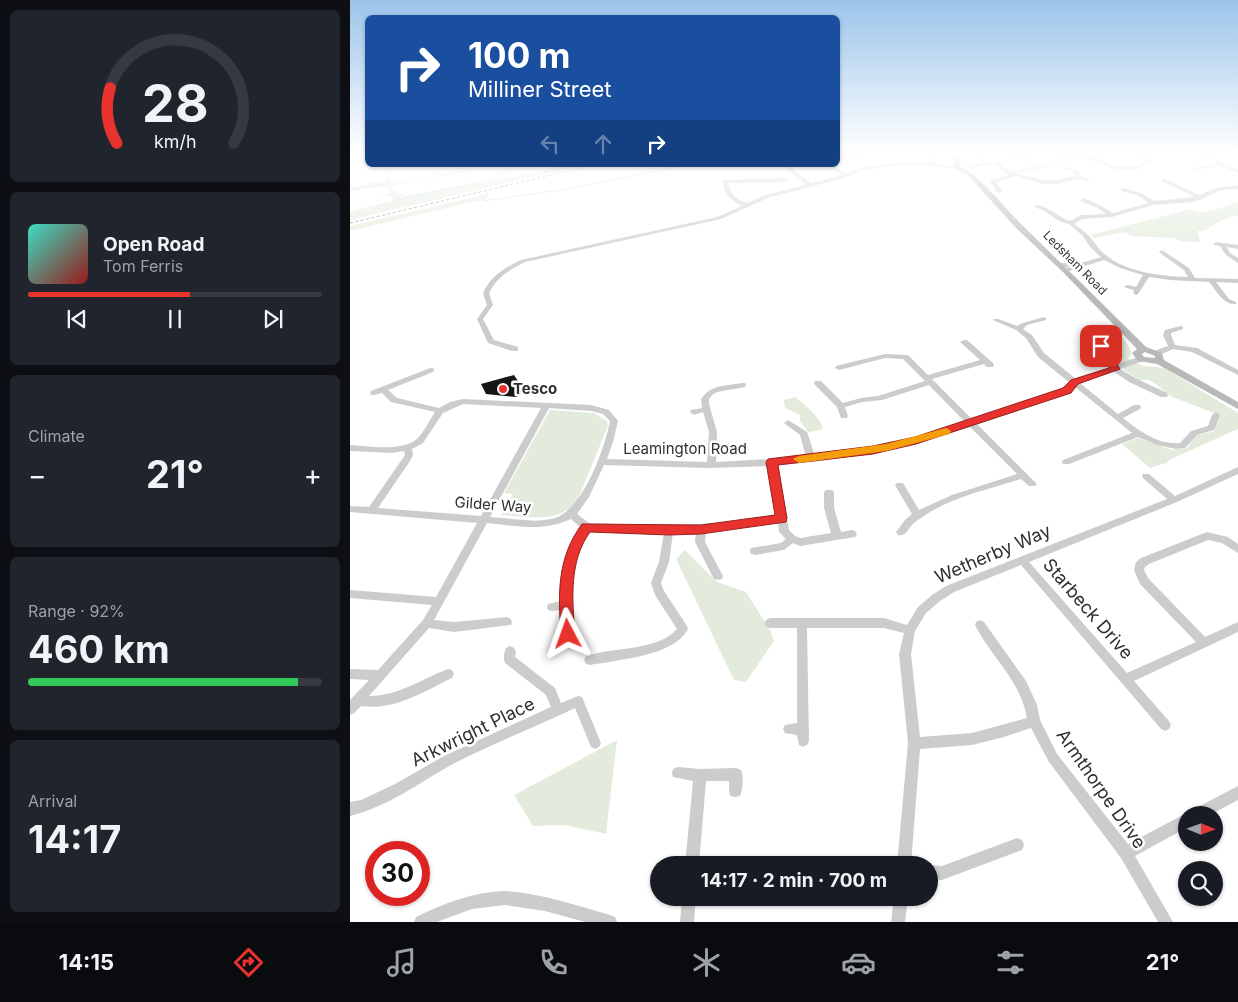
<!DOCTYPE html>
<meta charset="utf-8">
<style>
:root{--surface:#171b24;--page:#20242c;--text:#f1f3f6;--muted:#9ea1a6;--line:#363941;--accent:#e9322d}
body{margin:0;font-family:Inter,sans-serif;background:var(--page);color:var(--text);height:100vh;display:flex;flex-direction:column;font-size:19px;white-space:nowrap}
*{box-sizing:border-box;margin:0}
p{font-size:16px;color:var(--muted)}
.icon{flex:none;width:28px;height:28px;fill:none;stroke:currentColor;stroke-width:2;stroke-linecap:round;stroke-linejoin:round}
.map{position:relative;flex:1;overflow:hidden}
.details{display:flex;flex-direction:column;gap:10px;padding:10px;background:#0d0f14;width:350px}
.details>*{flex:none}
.banner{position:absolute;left:15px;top:15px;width:475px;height:152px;border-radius:8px;box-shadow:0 1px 4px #0004;background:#1a4fa0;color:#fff;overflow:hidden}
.needle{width:32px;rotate:91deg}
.tools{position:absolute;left:828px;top:806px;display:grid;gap:10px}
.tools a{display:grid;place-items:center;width:45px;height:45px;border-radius:50%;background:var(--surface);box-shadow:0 1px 4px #0004;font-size:25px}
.speed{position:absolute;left:15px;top:841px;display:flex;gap:10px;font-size:25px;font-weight:700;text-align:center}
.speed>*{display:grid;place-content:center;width:65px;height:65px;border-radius:50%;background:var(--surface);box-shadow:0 1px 4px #0004;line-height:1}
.speed .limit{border:8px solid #d22;background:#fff;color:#111}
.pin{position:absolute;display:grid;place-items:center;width:42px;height:42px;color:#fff;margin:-21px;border-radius:10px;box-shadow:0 2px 8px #0006}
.me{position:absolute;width:55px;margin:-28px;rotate:356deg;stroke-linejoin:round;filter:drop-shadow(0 0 4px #0008)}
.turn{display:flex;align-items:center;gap:18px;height:105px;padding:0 20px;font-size:22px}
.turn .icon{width:65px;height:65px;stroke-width:2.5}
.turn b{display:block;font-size:35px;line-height:42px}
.lanes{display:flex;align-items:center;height:48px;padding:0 20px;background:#0003;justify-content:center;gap:25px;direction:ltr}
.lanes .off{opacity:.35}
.big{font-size:38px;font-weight:700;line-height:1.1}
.details .widget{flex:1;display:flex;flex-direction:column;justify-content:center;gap:8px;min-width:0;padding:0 18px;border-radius:8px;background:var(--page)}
.details .dial{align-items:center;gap:0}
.dial svg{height:130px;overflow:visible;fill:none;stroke:var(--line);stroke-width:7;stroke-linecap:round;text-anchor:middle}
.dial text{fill:var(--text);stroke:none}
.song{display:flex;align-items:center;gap:15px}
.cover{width:60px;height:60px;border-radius:8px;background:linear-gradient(135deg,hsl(170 70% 55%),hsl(0 70% 35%))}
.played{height:5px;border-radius:2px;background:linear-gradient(90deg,var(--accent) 55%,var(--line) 55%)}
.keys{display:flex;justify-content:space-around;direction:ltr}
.heat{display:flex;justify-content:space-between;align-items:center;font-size:28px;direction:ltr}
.charge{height:8px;border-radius:4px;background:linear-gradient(90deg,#34c759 92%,var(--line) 0)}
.trip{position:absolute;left:300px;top:856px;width:288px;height:50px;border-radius:25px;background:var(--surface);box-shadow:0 1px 4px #0004;font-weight:700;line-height:50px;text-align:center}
.tabs{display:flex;height:80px;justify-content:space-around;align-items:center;background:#090b0e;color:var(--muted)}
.tabs .icon{width:35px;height:35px}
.tabs .selected{color:var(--accent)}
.tabs b{font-size:22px;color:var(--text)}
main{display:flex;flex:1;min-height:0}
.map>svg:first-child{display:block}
</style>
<main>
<section class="details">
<div class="widget dial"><svg viewBox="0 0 100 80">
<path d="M14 69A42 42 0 1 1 86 69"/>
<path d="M14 69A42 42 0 0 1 10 35" stroke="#e9322d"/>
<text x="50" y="56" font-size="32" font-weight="700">28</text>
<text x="50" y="72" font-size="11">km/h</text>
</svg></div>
<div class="widget">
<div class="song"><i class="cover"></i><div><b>Open Road</b><p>Tom Ferris</p></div></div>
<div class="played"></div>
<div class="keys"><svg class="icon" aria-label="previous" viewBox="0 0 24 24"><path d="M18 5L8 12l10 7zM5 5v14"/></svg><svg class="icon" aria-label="pause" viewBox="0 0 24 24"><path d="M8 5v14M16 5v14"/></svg><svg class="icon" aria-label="next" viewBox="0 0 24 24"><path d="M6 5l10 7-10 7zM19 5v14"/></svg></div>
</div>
<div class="widget"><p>Climate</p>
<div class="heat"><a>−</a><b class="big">21°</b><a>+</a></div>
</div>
<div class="widget"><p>Range · 92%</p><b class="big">460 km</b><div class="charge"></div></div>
<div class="widget"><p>Arrival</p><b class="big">14:17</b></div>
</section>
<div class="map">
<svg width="888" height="922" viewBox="0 0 888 922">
<rect width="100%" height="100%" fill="#fff"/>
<path fill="#e3ecdc" d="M730,153L738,157L669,174L659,171Z
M217,165H232L0,220V212L44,200L40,196H28L40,194L37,186L0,191V188L19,185L18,182L30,183L39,178H41L40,184L126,168C110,175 92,175 76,178C64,180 52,183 41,186L44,191L56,196L150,178L152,180Z
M138,194L135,199L0,231V226Z
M888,202V215L872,220L854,231H847L850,242L830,241L824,238L782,236L775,232L743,238L741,235L841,209C856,217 872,206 888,202Z
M740,325H761C769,334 779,342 782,355L778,358C794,370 798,364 816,369L888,413V429L821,459L816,463L800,468L772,444L788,438L822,450L837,448L845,436L864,431L869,415L820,396L806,384L799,380H788L777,372L762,361Z
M445,397C456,406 467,414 473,427L471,430L458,432L450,421V415L435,408L434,400Z
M200,410L244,413L257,421L258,426L227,501C206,525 180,516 151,515L163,494L154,493Z
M335,550L367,582L396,592L420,630L424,641L396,682L384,680L326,559Z
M267,740L256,834L215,825L183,826L164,795Z"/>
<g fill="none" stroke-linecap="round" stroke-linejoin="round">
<path stroke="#c8dbed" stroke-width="1" d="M591,152L593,155
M145,183L161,165
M0,189L39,183L32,165
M137,192L138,194L133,201L218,189L334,165
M46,195L49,200L129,182"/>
</g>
<path fill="#161616" d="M164,375L176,393L166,397L136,394L131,384Z"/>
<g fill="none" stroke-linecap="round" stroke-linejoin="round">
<path fill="#ccc" fill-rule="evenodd" d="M512,152H522L488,159V157Z
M576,152H580L584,164L609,167L611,168L609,169L557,164L510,171L491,179L420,197L371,219L175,262C159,270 147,277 139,293L143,305L133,319L144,340L168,347V351H162L138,343L127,319L137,305L133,293C141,276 154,268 171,260L367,217L392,206C381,201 372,192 373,180L436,178L439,180L436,182L378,183C380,194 386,200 397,203L416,195L456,185L432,165H437L461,183L492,175L477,165H482L496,173C522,163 552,161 579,164Z
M624,152H629L638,163L656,160L681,152H688L650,164L659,171L692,180H706L725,176V173L712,168V167L714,166L729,171L730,176L740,179L737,181L728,179L706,184H692L667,176L646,182L652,191L649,193L647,192L640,181L641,180L661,175L655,173L645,164L618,168V166L633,163Z
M729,152C736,152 741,155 747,158C764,167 779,171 796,161L782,155V153H784L804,162C798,164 790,169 782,170C764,172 743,162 729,152Z
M852,152H857L871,163L888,169V173L870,166L845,170V168L866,164Z
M814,178L849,195L867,188L888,185V189L870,190L852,199L843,202L803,205L762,217L732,219L724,224C728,227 733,230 736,233C744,240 747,249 757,256C779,273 811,276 838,277L834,270L810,253L809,252L812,250L839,268L845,278L888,279V283L866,282L879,299L886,302V304C873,305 867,291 859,282L820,280L799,277L788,294L786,295L783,293L784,290L774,287L777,285L786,287L793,275L770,268L754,260L716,272L713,270L719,267H711L708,265L711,263H731L751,257L740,247L733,236L719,224L709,221L694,211L685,207V205C698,205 708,217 720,221L731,215L756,214L748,208L731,201L730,200L733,198L752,206L763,213L799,203L787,195L771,191V189L773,188L791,193L804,201L845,197L812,181L811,180Z
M866,242L888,245V249L877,247L880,253L888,258V263L876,255L870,246L864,245V243Z
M694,317L696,318V320L677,325L673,329L682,335L694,353L726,379L760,367L738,332L739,330H745L766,365L788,357H794V361L770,369L785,378L817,393L818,395L817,397H811L779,382L763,371L730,383L768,414L784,405H790L791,407L790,409L773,418C789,431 808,445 830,443L841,431L858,426L862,415L866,412L870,415L864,430L847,435L835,448L826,449L807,445L788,437L719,464H713L712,462L713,460L782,433L725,387L720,392L627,424L687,484L685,486H679L671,479C639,489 598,498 571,518C568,520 564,522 562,525C557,530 556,537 548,535L546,532L555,520L562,514L545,485L547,483H553L569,510L602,495L667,474L620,427C557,447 493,461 427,465L439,530L445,536L450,538L481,533L474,508V492L476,490H482L484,492V508L491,532L502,530L505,531L507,534L505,537L450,546L443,543L434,550L405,555L401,554L400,551L401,548L431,543L436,539L429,532L428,522L380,530L356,531L355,542L373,576L372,579L368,580L364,579L345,542L346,532L323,533L319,562L311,583L314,591L337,626L338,629C325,656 267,660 240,665L236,664L234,660L236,656C262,647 308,651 327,629L305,595L301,583L309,562L314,533L240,531C219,563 221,598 223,634L222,637L218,639L214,637L213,634L211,610L202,611L198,610L197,607L198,604L211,601C211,574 217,551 231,528L221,519C194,532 165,526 137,523L84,620L104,622L157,617L161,619L162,622L161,625L104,632L79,628L19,696C49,696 71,679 98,669L102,670L104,674L102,678C73,692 44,711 11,706L4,713L0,715V700L19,680L0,679V669L28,670L73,620L82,605L0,598V590L86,597L127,523L0,512V506L19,507L55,455L54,451L42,453L0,451V445C18,446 52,452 67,439C74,432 79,421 85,412L41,402L32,393L24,395H21L20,393L21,391L80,368H83L84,370L83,372L38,390L47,398L89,408L100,402L113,399L241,405L259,410L268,421L263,442L257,459L357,462L359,432L353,412L344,415L340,412L341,410L352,408L351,399C361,384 376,386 392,383H395L396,385L395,387L367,392L362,395L359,399V404L367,432L366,462L456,457L450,435L434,423L438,420L457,432L465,456H466C517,449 566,438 615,422L579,385L532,400L512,402L495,407L498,416L497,418H491L487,407L465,385L464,383L465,381H471L493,403L511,398L528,396L575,381L553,359L535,358L489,370L485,368L486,366L535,354L555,355H558L578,375L630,360L610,342L614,340H617L643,363L644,365L643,367H637L634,364L582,379L623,420L714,388L720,383L688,357L676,338L666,330L643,320L644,319H648L667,326L673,323ZM113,404L191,408L131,516L28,508L60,461L63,455L62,449L73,443L93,413ZM199,408L241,411L253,414L260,421C255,448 233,509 205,518C185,524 161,518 140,517ZM254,465L358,468L418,466L426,515L380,522L319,526L239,523L227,514L239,497Z
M831,326L833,327V329L821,333V335L825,345L847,348L888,370V375L842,352L823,349L810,355H804V351L818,346L813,335L815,330Z
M888,467V474L827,502L679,562L777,673L846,642L790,584L784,570L786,562L791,558L857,532L878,537L888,544V553L872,543L858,540L799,564L795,567L794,570L798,578L855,637L888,622V632L784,681L819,721L821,725L819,729L815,731L811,729L671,565L604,592L590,601L576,613L565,631L561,654L570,737L622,733L677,718C671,681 641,657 625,625L626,622L630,620L634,622L676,681L687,705L690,720L707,754L778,844L831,816L836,814L838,815H836V828L785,856L823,922H808L771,858L699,762L681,728L654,737L622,745L570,749L561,865H547L558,743L549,654L554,633L534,628H457L459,741L457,745L453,747L449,745L447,735L435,733L433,729L435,725L447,723V628H420L416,626L415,623L416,620L420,618H534L557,625L568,607L582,595L596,586L817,499L793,478L792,476L793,474H799L825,496Z
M160,646L164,648L166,651L165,657L205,688L211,703L228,696L232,697L251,743L249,747L245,749L241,747L225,708C185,727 142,744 103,764C68,783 40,806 0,816V802L11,800L45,784L94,756L201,707L196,695L155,663C153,658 154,652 156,648Z
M328,767L350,769L386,768L391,770C394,777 393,788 390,796L385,797L380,796L379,791V781H356L349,865H335L343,781L323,777L322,773L323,769Z
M888,786V800L860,815H840L842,810Z
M667,838L672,840L674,845L672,850L592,880L579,879V865L592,866Z
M155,891C191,893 225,905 260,915L265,917L267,922H235L195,911L155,905L122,909L87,922H64L66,917C94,903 123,892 155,891Z
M332,898H346L344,922H330Z
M544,898H558L555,922H541Z"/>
<path fill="#b9b9b9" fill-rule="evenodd" d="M605,155L611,163L609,166C635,179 652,206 673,226C714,266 755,306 796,347L812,353L814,360L888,402V409L807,364L788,361L782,353L787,349L713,272L666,228L618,175L603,167L605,163L602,157ZM795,352L805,356V358L794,357L792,354Z"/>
<path stroke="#848484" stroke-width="1" stroke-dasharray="3 2.5" stroke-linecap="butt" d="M0,223L243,165"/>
</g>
<linearGradient id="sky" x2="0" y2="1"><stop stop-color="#9bc4ea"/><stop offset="0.54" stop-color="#fff"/><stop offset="1" stop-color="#fff" stop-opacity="0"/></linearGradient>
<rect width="888" height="281" fill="url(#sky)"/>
<path fill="#e9322d" stroke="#97201d" d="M747,344H754L770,369L728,384L721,393L566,444L523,454L428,465L437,518L436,522L351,534L319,535L240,532C219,561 222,599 225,634L223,638L218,640L213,638L211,634C208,593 207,558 232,524L351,525L425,515L416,462L418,459L523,446L565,437L713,388L721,380L759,368L746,346Z"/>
<path fill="#f59e0b" d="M596,428L601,431L600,434L536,451L449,463L443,459L449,456L536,444Z"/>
<circle fill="#e9322d" stroke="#fff" stroke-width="2" cx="153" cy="389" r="5"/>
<g text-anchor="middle" stroke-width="5" stroke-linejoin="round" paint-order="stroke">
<g font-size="12" fill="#2f2f2f" stroke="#fff">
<text transform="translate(725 263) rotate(45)" y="4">Ledsham Road</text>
</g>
<g font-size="15" font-weight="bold" fill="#2f2f2f" stroke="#fff" text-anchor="start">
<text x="163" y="394">Tesco</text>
</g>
<g font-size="15" fill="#2f2f2f" stroke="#fff">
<text x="335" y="454">Leamington Road</text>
<text transform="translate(143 505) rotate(4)" y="5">Gilder Way</text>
</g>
<g font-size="18" fill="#2f2f2f" stroke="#fff">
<text transform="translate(643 554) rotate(-23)" y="6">Wetherby Way</text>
<text transform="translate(738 609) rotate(49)" y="6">Starbeck Drive</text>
<text transform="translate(123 732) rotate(-26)" y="6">Arkwright Place</text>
<text transform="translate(751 789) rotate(55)" y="6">Armthorpe Drive</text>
</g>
</g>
</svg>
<div class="tools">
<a><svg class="needle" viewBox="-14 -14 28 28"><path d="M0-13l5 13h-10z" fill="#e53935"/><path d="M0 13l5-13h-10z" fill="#9ea1a6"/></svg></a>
<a><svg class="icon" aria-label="search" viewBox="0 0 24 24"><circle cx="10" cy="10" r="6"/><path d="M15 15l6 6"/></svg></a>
</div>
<div class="speed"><div class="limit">30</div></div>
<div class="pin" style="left:751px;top:346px;background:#d93025"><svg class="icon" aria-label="arrive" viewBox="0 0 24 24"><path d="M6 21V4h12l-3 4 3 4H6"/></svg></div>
<svg class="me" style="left:218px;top:634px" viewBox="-20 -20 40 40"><path d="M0-17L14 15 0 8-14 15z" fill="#e9322d" stroke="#fff" stroke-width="4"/></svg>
<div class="trip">14:17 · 2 min · 700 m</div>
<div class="banner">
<div class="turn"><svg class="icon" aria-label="right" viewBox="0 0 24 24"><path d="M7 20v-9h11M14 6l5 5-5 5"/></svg><div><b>100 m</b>Milliner Street</div></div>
<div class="lanes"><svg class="icon off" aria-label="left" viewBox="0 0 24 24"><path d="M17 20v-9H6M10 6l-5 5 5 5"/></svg><svg class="icon off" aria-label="ahead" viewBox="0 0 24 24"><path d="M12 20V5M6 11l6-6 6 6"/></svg><svg class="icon" aria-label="right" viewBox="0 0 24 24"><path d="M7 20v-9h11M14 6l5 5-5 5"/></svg></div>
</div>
</div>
</main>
<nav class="tabs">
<b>14:15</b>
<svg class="icon selected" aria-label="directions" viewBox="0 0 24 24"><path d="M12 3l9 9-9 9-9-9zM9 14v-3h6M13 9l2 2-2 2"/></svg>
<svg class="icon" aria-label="music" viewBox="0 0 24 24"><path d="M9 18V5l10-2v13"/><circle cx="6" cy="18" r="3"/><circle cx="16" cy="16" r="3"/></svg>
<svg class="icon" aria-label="phone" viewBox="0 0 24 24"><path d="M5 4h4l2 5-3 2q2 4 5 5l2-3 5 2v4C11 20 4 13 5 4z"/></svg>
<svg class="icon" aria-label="climate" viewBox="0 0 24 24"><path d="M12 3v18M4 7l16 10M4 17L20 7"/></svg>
<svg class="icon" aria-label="car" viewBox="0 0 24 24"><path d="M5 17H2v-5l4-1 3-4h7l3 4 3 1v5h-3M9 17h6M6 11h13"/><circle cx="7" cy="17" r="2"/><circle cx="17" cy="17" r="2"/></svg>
<svg class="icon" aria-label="filters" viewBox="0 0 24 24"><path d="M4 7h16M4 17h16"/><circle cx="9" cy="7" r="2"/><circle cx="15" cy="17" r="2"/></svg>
<b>21°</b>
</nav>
